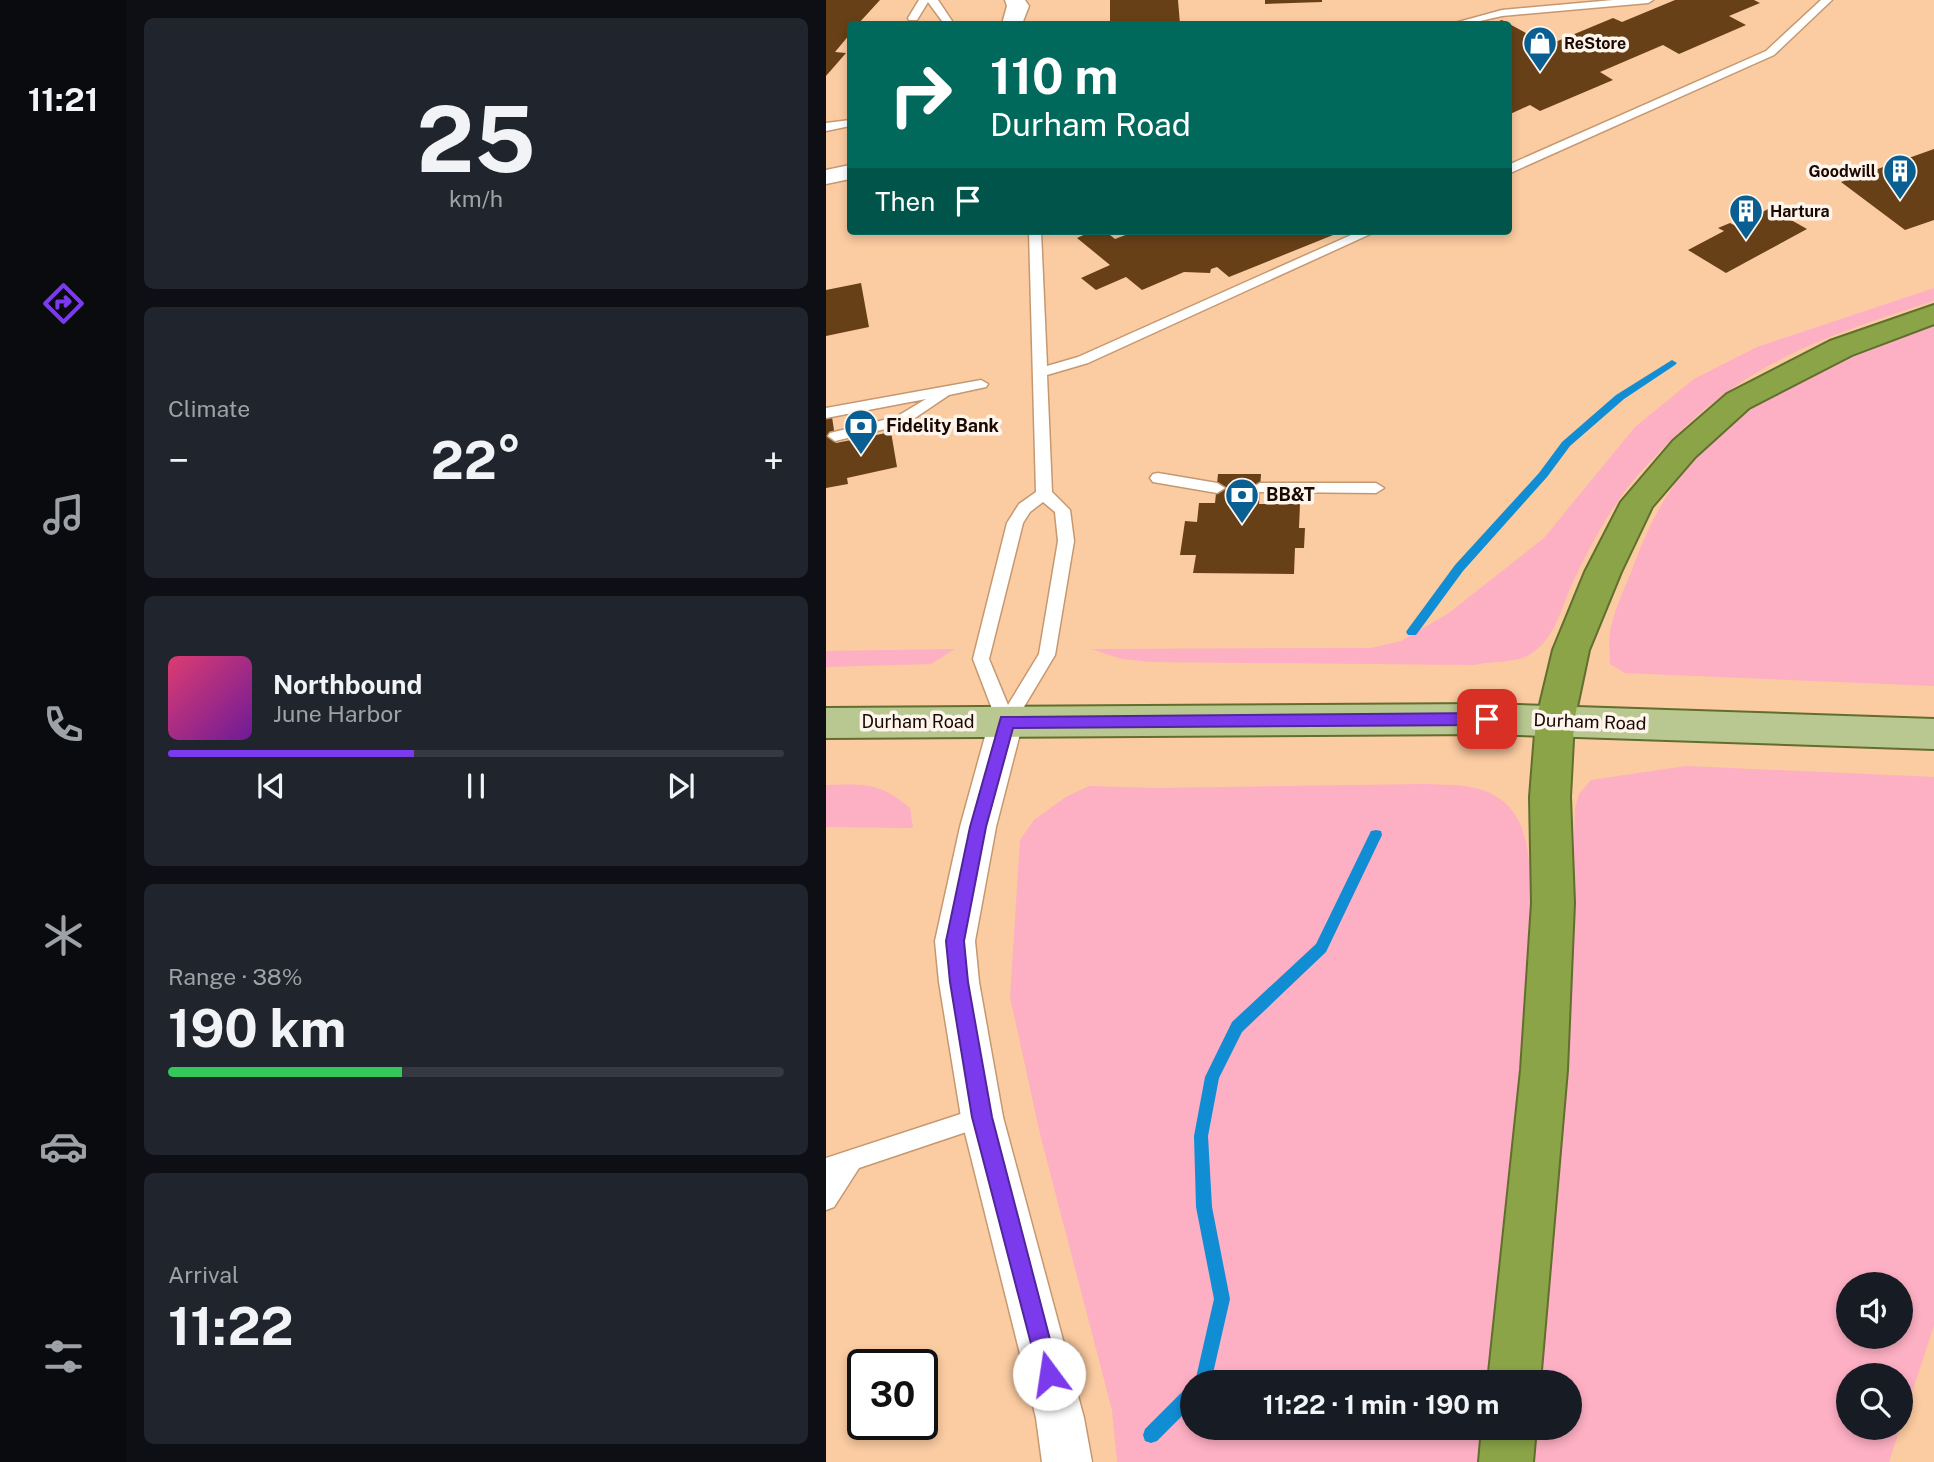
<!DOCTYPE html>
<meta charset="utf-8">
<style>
:root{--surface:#171b24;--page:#20242c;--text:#f1f3f6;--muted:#9ea1a6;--line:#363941;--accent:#7c3aed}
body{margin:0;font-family:"Public Sans",sans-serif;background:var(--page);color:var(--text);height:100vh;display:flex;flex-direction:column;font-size:26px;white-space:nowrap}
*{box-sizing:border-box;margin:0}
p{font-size:23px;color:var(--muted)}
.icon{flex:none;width:38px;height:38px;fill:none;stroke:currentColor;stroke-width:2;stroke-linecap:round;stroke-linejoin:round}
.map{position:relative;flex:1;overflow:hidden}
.panel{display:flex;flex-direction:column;gap:18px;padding:18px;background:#0d0f14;width:700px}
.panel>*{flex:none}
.hud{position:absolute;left:21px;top:21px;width:665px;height:214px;border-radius:7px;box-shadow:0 4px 10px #0003;background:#00695c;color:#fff;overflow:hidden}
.tools{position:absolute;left:1010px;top:1272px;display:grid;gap:14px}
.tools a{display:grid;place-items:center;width:77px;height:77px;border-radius:50%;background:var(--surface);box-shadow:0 4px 10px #0003;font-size:35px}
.speed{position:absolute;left:21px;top:1349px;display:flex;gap:14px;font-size:35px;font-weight:700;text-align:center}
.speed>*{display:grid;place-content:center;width:91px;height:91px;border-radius:50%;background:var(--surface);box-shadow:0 4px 10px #0003;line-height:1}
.speed .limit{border:4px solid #111;border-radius:10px;background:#fff;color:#111}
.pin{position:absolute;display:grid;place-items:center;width:60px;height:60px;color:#fff;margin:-30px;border-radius:14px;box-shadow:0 4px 10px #0006}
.me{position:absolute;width:77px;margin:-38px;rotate:346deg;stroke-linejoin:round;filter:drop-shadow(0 0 5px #0008)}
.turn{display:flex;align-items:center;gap:24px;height:147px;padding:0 28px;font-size:32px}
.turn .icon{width:91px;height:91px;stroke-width:2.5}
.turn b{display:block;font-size:49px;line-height:60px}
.then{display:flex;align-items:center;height:66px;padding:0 28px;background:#0003;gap:14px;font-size:26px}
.big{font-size:52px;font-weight:700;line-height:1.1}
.panel .card{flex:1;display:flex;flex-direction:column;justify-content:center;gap:10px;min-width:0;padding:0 24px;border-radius:10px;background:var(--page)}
.panel .dial{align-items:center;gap:0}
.dial b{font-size:91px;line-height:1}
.song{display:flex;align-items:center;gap:21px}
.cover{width:84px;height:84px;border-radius:10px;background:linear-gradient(135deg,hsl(340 70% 55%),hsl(280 70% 35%))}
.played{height:7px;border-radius:4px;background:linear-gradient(90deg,var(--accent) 40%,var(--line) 40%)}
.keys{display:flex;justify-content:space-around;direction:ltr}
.heat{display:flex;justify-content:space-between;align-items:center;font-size:38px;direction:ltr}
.charge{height:10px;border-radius:5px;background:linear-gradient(90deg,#34c759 38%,var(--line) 0)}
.trip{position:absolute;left:354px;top:1370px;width:402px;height:70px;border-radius:35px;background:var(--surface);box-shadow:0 4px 10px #0003;font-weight:700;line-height:70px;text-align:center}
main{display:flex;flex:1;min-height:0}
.menu{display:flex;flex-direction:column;width:126px;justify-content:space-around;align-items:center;background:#090b0e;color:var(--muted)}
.menu .icon{width:49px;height:49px}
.menu .on{color:var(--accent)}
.menu b{font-size:32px;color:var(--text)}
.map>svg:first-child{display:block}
</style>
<main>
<nav class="menu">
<b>11:21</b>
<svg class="icon on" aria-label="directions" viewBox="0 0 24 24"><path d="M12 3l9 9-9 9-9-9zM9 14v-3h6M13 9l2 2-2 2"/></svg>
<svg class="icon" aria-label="music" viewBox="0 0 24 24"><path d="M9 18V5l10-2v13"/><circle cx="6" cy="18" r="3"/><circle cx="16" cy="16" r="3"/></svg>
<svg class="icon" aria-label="phone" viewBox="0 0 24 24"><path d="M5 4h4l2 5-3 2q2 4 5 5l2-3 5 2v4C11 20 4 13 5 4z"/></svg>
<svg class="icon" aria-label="climate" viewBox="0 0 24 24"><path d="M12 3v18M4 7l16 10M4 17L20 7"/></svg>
<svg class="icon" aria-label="car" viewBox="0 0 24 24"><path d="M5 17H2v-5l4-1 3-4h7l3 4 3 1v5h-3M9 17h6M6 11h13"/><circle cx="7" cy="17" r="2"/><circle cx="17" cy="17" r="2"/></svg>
<svg class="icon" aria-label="filters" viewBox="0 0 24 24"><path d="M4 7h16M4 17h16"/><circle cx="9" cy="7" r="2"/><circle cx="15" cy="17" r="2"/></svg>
</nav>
<section class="panel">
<div class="card dial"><b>25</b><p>km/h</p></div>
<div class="card"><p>Climate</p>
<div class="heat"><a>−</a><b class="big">22°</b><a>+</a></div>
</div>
<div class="card">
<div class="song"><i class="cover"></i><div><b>Northbound</b><p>June Harbor</p></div></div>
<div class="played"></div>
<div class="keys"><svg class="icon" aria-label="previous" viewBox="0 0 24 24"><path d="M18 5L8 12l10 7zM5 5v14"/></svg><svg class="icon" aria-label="pause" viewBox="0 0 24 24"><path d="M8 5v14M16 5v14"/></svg><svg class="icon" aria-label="next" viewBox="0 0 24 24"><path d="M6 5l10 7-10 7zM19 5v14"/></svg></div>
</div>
<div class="card"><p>Range · 38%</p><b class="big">190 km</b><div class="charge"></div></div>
<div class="card"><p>Arrival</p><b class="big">11:22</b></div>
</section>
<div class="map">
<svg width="1108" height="1462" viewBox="0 0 1108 1462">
<rect width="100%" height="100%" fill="#fbcba1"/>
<path fill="#fdafc3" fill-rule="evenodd" d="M1108,288V301C1043,322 975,343 917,381C882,403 849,435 821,465C788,499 765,544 745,586C734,611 728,642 701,656C687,663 664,661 648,665L324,662L296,659L265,649L545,648L575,641L623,613L718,538L809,427L868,379L931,347Z
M1108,323V686L799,673L784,664C784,652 782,638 785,627C790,605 801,583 809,562C864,413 971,376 1108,323Z
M129,649L105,664L0,667V651Z
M860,766L1108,777V1325L1075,1426L1074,1376H1022V1428H1074L1063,1462H701L705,1428H744V1382H709L736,1131L749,808L753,794L765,780ZM1022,1284H1074V1337H1022Z
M598,784C615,785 637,784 653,789C703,804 703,852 705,894L682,1234L664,1382H366V1428H658L654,1462H291L286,1410L215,1138L184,997L194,840L208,820L240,797L263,786L331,788Z
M0,785C39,784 53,782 84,808L87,828L0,827Z"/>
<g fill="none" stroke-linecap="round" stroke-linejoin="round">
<path fill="#118dd3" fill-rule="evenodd" d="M846,360L851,363L849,365L798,399L744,446L721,477L637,571L590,635H582L580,632L582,629L629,565L713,473L736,442L790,395Z
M550,830L555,831L556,835L500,952L416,1032L393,1078L382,1136L386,1207L404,1299L385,1382H369L388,1299L370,1207L368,1136L379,1077L406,1022L490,944L545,831Z
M366,1386V1406L331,1441L325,1443L319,1441L317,1435L319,1429L360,1388Z"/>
</g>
<path fill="#684018" d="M0,0H54L32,24H24V34L9,52L20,53L0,76Z
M284,0H352L354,24H284Z
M439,0H496V2L439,4Z
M849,0H928L934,3L903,16L920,25L853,54L837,45L774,72L787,80L714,111L704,105L682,115V24H664L676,20L722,45L787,18L796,22Z
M1108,149V220L1079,230L1015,182Z
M944,208L981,229L900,273L862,250L898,231L892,228L904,223L910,226Z
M266,231H279L289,239L310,231H517L403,277L391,267L385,269L384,273L358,272L316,290L300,277L270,290L255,278L284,265L251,238Z
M35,283L43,327L0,336V290Z
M6,417L10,443L65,432L71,467L21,478L22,484L0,488V418Z
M392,474H435L433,504H474L473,528H479L478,548H469L468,574L367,573L370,555H354L359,521L371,522L373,503H389Z"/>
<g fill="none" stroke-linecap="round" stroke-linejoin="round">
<g stroke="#c69870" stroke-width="3">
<path id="lane" d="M93,0H112L126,21L124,24H114L116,21L102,2L91,20H83L82,18Z
M787,0H827L822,3L676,16L641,24H625L676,10Z
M995,0H1006L948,55L682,174V165L940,51Z
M24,120V126L0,131V123Z
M203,231H215L221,366L252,357L534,231H551L262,363L221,375L226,492L244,510L248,541L229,655L186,727H174L171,722L147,659L181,523L193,504L210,492ZM217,502L229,512L232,541L213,654L182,705L163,659L197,523L204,512Z
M155,380L162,384L160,387L123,395L80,424L9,441L2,436L4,433L70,417L100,399L0,418V408Z
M332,473L391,483L399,488L391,493L327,482L324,478L327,474Z
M434,483H550L558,488L550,493L429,492L426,488Z
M156,1107L164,1110L167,1117L164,1124L33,1168L8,1207L0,1210V1158Z"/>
</g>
<g stroke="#c69870" stroke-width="3">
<path id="street" d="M179,0H199L203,6L196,24H176L181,6Z
M24,165V179L0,184V170Z
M180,709L192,712L197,722L170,827L149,941L153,982L177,1117L258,1418L266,1462H216L210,1418L135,1117L113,982L109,941L134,827L163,722L168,712Z"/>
</g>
<g stroke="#626e2e" stroke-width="4">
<path id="primary" d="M661,704L1108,719V749L661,734L0,738V708Z"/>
</g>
<g stroke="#626e2e" stroke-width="4">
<path id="highway" d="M1108,305V324L1026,355L923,408L869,457L826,507L795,572L763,650L748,721L744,797L748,903L741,1070L714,1382H662L695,1070L706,903L704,797L710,721L727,650L759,572L795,502L847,441L901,394L1004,341Z
M656,1428H710L707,1462H653Z"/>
</g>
<use href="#lane" fill="#fff" fill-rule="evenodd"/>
<use href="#street" fill="#fff" fill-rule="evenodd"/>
<use href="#primary" fill="#b9c891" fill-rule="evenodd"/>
<use href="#highway" fill="#8aa447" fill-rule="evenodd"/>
</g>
<path fill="#7c3aed" stroke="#51269a" stroke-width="2" d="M661,713L669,719L661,725L187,728L160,827L138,941L142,982L166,1117L233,1374L230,1382L223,1385L215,1382L146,1117L124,982L120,941L144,827L175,717Z"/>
<defs>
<g id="shop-pin" transform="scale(1.75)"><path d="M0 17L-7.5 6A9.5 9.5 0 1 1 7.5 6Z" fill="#095f91" stroke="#fff5ec"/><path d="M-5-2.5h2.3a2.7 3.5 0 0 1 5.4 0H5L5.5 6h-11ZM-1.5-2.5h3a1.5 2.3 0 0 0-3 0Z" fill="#fff"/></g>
<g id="building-pin" transform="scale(1.75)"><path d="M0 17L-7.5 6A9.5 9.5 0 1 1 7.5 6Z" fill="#095f91" stroke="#fff5ec"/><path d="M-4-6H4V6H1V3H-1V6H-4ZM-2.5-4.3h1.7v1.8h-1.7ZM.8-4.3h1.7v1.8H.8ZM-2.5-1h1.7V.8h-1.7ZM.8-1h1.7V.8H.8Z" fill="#fff"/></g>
<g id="bank-pin" transform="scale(1.75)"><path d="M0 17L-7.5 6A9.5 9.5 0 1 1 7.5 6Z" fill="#095f91" stroke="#fff5ec"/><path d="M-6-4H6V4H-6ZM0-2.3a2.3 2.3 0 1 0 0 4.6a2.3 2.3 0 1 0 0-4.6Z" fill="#fff"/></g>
</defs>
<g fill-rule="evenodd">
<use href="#shop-pin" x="714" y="43"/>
<use href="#building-pin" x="1074" y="171"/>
<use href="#building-pin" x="920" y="211"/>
<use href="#bank-pin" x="35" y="426"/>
<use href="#bank-pin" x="416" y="495"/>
</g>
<g text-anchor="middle" stroke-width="7" stroke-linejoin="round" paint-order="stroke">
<g font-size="16" font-weight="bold" fill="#190900" stroke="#fff5ec" text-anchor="start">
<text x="738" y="49">ReStore</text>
<text x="1050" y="177" text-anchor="end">Goodwill</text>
<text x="944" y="217">Hartura</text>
</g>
<g font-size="18" font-weight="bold" fill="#190900" stroke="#fff5ec" text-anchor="start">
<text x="60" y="432">Fidelity Bank</text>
<text x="440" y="501">BB&amp;T</text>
</g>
<g font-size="18" fill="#190900" stroke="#fff5ec">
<text x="92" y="728">Durham Road</text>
<text transform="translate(764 722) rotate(2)" y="6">Durham Road</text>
</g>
</g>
</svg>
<div class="tools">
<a><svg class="icon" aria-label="sound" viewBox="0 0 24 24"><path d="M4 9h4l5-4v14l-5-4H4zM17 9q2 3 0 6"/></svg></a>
<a><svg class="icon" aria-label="search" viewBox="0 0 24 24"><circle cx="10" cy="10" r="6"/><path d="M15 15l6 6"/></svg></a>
</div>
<div class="speed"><div class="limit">30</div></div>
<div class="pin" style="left:661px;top:719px;background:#d93025"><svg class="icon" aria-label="arrive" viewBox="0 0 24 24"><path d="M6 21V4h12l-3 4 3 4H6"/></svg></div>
<svg class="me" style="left:223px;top:1374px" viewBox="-20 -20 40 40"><circle r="19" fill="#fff"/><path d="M0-13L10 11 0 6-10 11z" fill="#7c3aed"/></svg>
<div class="trip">11:22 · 1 min · 190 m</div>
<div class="hud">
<div class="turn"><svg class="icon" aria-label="right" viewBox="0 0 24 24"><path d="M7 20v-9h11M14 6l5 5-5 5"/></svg><div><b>110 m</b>Durham Road</div></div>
<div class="then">Then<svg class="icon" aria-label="arrive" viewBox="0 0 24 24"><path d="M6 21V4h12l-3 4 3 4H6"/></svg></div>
</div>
</div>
</main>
